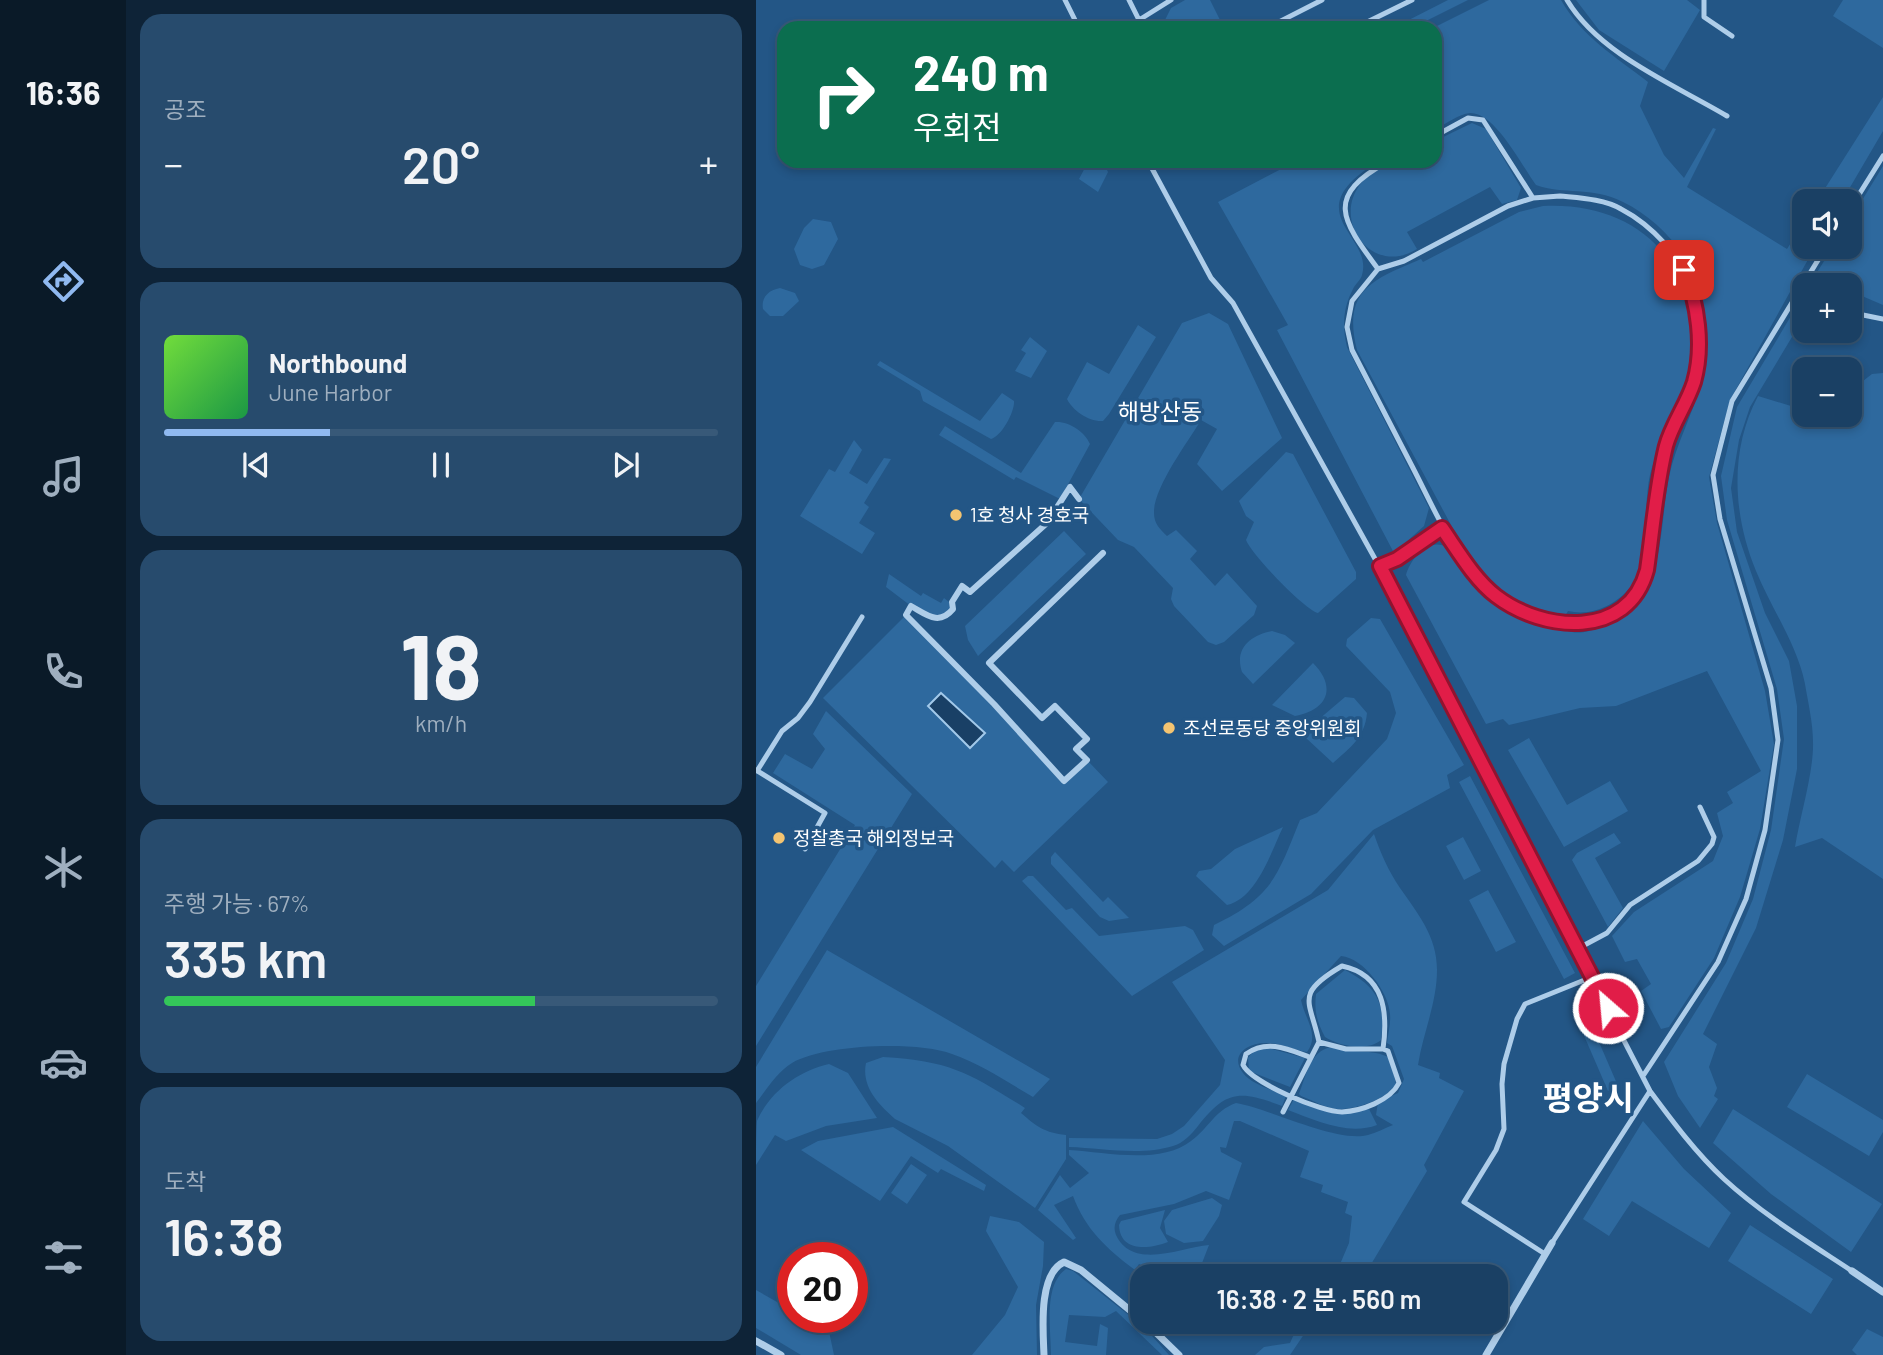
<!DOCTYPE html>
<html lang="ko">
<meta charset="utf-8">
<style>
:root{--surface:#1a4064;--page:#274b6d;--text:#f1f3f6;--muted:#9fafbf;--line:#385978;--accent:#90b9f0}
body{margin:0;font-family:Barlow,"Noto Sans KR",sans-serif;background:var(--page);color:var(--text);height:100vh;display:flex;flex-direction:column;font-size:26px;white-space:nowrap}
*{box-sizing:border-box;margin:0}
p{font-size:23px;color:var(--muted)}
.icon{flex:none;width:38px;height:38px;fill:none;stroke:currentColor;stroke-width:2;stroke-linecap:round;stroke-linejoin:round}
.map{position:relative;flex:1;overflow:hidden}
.drawer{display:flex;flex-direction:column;gap:14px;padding:14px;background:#0e2337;width:630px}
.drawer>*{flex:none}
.guide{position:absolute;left:21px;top:21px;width:665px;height:147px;border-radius:21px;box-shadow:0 4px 10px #0003,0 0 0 2px var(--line);background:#0b6e4f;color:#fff;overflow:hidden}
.tools{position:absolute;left:1036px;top:189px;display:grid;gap:14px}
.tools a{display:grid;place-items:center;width:70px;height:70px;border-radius:14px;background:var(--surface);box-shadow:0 4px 10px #0003,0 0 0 2px var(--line);font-size:35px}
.speed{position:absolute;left:21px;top:1242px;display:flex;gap:14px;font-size:35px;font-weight:700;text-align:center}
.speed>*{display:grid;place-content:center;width:91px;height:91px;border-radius:50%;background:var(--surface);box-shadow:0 4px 10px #0003,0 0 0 2px var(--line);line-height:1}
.speed .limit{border:10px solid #d22;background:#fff;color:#111}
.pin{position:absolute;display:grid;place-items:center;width:60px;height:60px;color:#fff;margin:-30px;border-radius:14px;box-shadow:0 4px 10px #0006}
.me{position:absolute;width:77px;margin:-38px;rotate:333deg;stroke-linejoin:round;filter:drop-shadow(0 0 5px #0008)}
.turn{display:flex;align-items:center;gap:24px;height:147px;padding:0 21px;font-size:32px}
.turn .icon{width:91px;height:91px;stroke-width:2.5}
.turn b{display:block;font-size:49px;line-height:60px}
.big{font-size:52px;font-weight:600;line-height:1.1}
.drawer .tile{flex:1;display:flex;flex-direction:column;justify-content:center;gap:10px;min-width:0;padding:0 24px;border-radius:21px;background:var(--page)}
.drawer .dial{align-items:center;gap:0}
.dial b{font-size:91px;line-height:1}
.song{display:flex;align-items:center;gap:21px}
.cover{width:84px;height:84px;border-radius:10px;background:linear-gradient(135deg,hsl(100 70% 55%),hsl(140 70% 35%))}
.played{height:7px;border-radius:4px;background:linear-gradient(90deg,var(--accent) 30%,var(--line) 30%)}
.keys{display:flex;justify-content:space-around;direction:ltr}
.heat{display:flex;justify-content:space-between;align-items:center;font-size:38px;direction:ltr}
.charge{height:10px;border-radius:5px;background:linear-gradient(90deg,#34c759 67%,var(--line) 0)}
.trip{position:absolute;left:374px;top:1264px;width:378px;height:70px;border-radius:21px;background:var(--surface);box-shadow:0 4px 10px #0003,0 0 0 2px var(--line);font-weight:600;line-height:70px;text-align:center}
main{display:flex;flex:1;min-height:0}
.dock{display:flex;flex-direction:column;width:126px;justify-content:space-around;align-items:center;background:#0a1a28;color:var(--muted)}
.dock .icon{width:49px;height:49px}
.dock .current{color:var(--accent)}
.dock b{font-size:32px;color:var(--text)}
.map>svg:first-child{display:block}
</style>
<main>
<nav class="dock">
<b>16:36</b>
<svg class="icon current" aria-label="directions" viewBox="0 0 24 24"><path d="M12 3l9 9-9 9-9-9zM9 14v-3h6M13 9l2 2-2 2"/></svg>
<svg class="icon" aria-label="music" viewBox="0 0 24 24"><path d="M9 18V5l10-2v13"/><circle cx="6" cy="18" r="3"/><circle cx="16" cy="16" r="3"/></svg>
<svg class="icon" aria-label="phone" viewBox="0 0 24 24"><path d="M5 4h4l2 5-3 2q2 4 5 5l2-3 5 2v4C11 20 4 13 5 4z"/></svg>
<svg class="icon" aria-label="climate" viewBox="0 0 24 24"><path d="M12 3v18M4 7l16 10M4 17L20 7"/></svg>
<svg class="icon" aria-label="car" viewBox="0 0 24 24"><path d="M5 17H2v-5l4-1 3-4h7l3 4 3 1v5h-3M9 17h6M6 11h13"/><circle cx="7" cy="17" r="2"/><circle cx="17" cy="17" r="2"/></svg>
<svg class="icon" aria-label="filters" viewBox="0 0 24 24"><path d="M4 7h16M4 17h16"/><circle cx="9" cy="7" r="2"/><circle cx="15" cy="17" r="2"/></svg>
</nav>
<section class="drawer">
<div class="tile"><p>공조</p>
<div class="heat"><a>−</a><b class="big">20°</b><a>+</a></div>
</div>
<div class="tile">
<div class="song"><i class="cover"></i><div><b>Northbound</b><p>June Harbor</p></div></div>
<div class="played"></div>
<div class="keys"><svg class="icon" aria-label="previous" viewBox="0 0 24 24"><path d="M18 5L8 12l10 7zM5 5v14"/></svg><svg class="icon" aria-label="pause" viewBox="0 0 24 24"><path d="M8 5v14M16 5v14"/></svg><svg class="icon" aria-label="next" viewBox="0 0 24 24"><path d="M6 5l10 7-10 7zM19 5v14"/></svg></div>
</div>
<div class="tile dial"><b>18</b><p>km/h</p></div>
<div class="tile"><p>주행 가능 · 67%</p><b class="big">335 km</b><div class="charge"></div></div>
<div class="tile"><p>도착</p><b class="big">16:38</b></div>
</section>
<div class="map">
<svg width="1127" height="1355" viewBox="0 0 1127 1355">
<rect width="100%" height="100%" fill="#235686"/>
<path fill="#2e699e" d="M429,0H454L468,28H405L415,8Z
M692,0H712L656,28H637Z
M733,0H805C825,36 860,57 892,82L884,106L908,155L928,178L957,128L960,129L931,187L1031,249L1048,222V247H1059L974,400L953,477L961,523L1009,691L1018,744L1004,829L984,897L958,958L913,1027L905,1029L885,991L895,984L881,959L869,962L856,936L878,912L957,861L967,836L961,813L977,803L971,792L1005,771L951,671L860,706L824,708L753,725L747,719L730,724L650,575C655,558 673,536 692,548C706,557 721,583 734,596C754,614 789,627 816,632C830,635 854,625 865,617C910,584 903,526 913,477C920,443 937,415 945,382C951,362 949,344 947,324C946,314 947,302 945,293C935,255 902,219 867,202C835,186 808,195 780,185C766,166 739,112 714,113C703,114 689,124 679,130L677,28Z
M820,0H931L944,10L908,71L843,30Z
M1087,0H1127V48L1077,16Z
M1127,97V131L1086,201H1061Z
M716,123L730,129L765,188L761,200L746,204L734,187L651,232L661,249C605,284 555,188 641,161C652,158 668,161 679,161V141Z
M327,161H347L352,172L342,192L323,179L331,164Z
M526,161H623C537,213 618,235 606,275C605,280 599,284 597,289C587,308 586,326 591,347L673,508L668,526L638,553L521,330L532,325L462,202L529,167Z
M1127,166V305L1106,296L1094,298V285H1053L1077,247H1094V220Z
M787,206C864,202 927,243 934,324C934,334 937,345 936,355C932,396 904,435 894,475C888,501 891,566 877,584C862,604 837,617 812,611L808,618C768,612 744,592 716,564L601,350C586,290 616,280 665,259L667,262L763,212Z
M57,219L75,222L82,239L68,265L56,269L44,265L38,249L48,228Z
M24,288L39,293L43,301L27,316H14L7,309C5,298 12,290 24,288Z
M1048,294V317L994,407L983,440L975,488L981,532L1009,613L1033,661L1041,706V769L1027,840L1000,928L947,1034L961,1044L953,1067L961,1088L958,1096L962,1099L944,1128L922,1096L908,1062L970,963L997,899L1015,830L1028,739L1021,689L971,520L965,476L981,407Z
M453,313L472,324L526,438L466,491L441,464L461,429L445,420C432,442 397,488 398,513C398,524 404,529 411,536L420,530L441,551L434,559L459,586L471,573L501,606L498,615L468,642L460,645L452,642L418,606L415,599L417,588L378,547L362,540L323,499L426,323Z
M382,325L400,337L353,414L347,421C333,422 317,411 311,399L331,362L353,374Z
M274,337L291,351L275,378L259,371L270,353L265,350Z
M124,361L224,421L246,393L258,401C259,411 246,436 235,439L167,401L164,391L121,365Z
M1127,373V879L1066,838L1039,847C1044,816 1058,771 1057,742C1057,723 1052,702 1049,684C1041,644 1015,608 1000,571C977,515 973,451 1002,396L1048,410V415H1094V391L1116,374Z
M299,422C313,421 329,432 334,444L304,499L260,477L258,480L183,435L189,426L265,473Z
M98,440L106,450L93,473L111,484L128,458L135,459L108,503L113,507L103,523L119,533L106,554L44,516L73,469L79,472Z
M530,452L537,454L600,572V579L562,613C548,609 496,555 490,540L498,522L490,516L483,501Z
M308,531L330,554L222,656L212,640L209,626Z
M133,574L165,596L167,593L185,603L188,598L198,606L185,620L155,606L130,587Z
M150,615L307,780L331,760L352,782L258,872L246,860L239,868L67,698Z
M615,618L624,619L708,765L691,775L694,788L617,830L555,894L468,946L456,935L458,925C516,897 521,877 544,820L561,813L631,739L640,713L634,692L590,646L591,639Z
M516,631L529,635L539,643L497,684L486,672C478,648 495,635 516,631Z
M557,663C581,687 572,710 539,716L516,705Z
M589,697L598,698L611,713C609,737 594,748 577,763L550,738L562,720Z
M70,711L156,794L0,1046V986L99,825L17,773L29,754L56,769L69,749L57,734Z
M773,738L811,805L854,781L872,811L808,847L752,750Z
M714,776L819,973L808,979L703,782Z
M527,827C515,852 501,898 471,905L440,876L443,871L455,869L479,849Z
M858,833L865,843L839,858L867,908L852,927L816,860L821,853Z
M618,834C624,852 633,872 644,888C662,914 681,936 681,970C681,1003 667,1033 662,1065L684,1073L683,1078L708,1091L668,1165L671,1171L608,1276H579L593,1243L596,1216L589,1213L592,1202L565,1192L567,1185L544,1177L553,1151L484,1121H478L470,1148L464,1147L465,1152L486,1163L473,1200L450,1191L418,1204L364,1215C359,1221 357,1227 360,1235C377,1271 426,1247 453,1245L441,1276H394L388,1273L391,1267L383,1264L379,1270C351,1249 329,1229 317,1196L298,1205L320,1238L317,1240L282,1210L304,1175L314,1188L333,1173L313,1155V1150C350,1152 404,1165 435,1141C453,1128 458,1111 480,1103C515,1109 580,1143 612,1135C620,1133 629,1128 637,1125L620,1115L622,1102L642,1093L648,1079L636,1046L631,1043C632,1034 635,1023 634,1014C633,993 608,958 585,956L545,1000C549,1019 564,1035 551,1052C537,1050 523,1042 509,1043C492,1043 473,1055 487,1073C496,1085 518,1090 530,1096L526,1106C484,1090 470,1090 442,1126C435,1135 427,1143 417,1146C385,1156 346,1148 313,1147V1138L401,1139L416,1134L428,1126L464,1085L469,1060L416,982L572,890Z
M707,837L725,871L708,880L690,846Z
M299,852L347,902L352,897L373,918L353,921L344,917L295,864V857Z
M272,876H277L310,910L316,908L343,936L429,926L437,930L448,950L376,996L266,881Z
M732,890L760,942L740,952L713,900Z
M71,950L294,1079L277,1097C251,1082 225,1064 196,1054C161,1041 69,1044 36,1063C21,1072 11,1089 0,1103V1067Z
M589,970C622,987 630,1005 625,1040C611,1052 583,1046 569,1037C561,1022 558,1011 560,994Z
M833,1019L862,1086L852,1091L823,1024Z
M509,1047L549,1058L534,1087L493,1071L492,1058L499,1049Z
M575,1047C595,1054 616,1048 634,1058L640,1084C632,1099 598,1110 581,1109C569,1108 556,1100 545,1096L543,1094C550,1076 554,1051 575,1047Z
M127,1057C195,1061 213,1073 269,1108L265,1113C280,1126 289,1133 310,1135V1159L279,1208L192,1146L139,1119C123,1105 105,1087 110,1063Z
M73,1064L92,1073L121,1118L70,1126L30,1141L19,1135L0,1165C0,1153 0,1132 1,1121C14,1091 43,1071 73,1064Z
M1051,1074L1127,1120V1132L1113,1156L1031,1107Z
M538,1099C568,1110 581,1117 613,1109L621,1125C592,1136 559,1120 532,1110Z
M977,1109L1126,1204L1095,1252L1015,1194L957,1143Z
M887,1121L928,1169L975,1213L953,1248L876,1201L853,1236L827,1219Z
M137,1127L230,1185L228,1191L185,1169L182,1173L155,1156L124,1201L45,1150L62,1141Z
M155,1164L171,1175L151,1204L135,1193Z
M456,1198L466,1205L463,1216L447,1241L428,1243L410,1234L408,1221L416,1210Z
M409,1210L404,1228L412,1242C394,1249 364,1253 363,1225L365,1221Z
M234,1216L263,1222L288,1242L287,1266L280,1305L281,1355H216L249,1315L262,1287L230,1231Z
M994,1225L1077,1279L1055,1314L972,1261Z
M310,1269L317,1271L389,1328L413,1355H406L360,1311L349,1317L313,1315L309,1342L341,1346L344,1324L352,1328L350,1355H295C295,1330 287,1285 310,1269Z
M0,1290L37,1311V1318H58L71,1322L78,1355H45L0,1328Z
M544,1321H557L534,1355H499L508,1347L534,1343Z
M1111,1329L1127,1337V1355H1101L1096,1350Z"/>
<path fill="#194066" stroke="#a2c9ea" stroke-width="2" d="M185,693L229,733L214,748L172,706Z"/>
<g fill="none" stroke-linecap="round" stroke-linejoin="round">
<path stroke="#aecde9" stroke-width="5" d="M309,0L323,28
M373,0L387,28
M811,0C843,54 917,84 971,116
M948,0V17L976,36
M383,20L415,0
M511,28L566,0
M599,28L656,0
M679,136L712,118L727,120L777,198
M392,161L455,278L477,303L623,566L894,1091C917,1122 940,1153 968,1179C1006,1214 1052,1242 1096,1271
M804,196C823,198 848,199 865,209C894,224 929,259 937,291C944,317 945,354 938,380C931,411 911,437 905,469C899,498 898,566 885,589C873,610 845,621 823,623C810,624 799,621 787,617C713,596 689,530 657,468C636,428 616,389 596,350L591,327L596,301L622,269L648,261L752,206L777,198Z
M1094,209L1127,156
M622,269C585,219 568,196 633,161
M1094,317L1107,315L1127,319
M1059,339L1065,331
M623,566L641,559L686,528
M0,770L69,813L49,849
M1,771L26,731L42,718L54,702L106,617
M821,949L851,933L874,905L942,861L956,844L958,837L944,807
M553,1057C532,1049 511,1039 490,1054L487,1065C496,1083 565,1112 586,1112C605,1111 634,1101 643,1083L632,1051L627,1049H590L563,1042
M887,1076L962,962L990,899L1009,830L1022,740L1015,688L964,519L957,475L976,401L1070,247
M527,1112L563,1042C554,1000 538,994 586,966C629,975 632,1013 627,1049
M796,1243L894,1091
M789,1254L708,1202L740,1150L748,1129L746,1084L748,1064L761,1019L769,1004L836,977"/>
<path stroke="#aecde9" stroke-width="6" d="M323,499L314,487L291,523L214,592L206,586L196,602L197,609C183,626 171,615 155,606L150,615L238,704L308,781L331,760L320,749L331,739L299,706L286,718L233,663L347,553"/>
<path stroke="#aecde9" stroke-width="7" d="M1096,1271L1127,1292
M388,1321L423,1355
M0,1341L25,1355
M288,1355C287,1330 282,1274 308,1262L325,1270L387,1321
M730,1355L796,1243"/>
</g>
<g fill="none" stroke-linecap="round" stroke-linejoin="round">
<g stroke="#92132f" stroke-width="18">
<path id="route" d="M852,1008L624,566L641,559L686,528C702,551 718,579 740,596C787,632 872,640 891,570C897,528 900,487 910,446C916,424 931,404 938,382C948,347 942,303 928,270"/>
</g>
<use href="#route" stroke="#e11d48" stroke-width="12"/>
</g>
<g fill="#f4c471" stroke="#235686" stroke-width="2.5">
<circle cx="200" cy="515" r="7"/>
<circle cx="413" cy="728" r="7"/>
<circle cx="23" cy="838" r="7"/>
</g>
<g text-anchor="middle" stroke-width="7" stroke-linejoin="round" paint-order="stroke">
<g font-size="19" fill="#fff" stroke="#235686" text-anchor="start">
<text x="214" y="522">1호 청사 경호국</text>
<text x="427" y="735">조선로동당 중앙위원회</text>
<text x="37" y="845">정찰총국 해외정보국</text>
</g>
<g font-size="23" fill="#fff" stroke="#235686">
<text x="404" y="420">해방산동</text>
</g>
<g font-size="33" font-weight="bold" fill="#fff" stroke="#235686">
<text x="832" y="1110">평양시</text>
</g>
</g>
</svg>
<div class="tools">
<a><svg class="icon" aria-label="sound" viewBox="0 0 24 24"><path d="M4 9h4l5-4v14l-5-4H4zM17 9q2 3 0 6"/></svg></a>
<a>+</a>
<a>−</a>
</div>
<div class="speed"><div class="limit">20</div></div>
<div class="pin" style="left:928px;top:270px;background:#d93025"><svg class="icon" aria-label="arrive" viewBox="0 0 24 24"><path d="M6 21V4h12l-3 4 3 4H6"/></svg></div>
<svg class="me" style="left:852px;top:1008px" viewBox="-20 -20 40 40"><circle r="17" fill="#e11d48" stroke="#fff" stroke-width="3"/><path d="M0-11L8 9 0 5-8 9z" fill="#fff"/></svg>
<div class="trip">16:38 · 2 분 · 560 m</div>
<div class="guide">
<div class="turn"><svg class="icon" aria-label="right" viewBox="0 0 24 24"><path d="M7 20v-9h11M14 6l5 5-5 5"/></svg><div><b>240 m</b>우회전</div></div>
</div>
</div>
</main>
